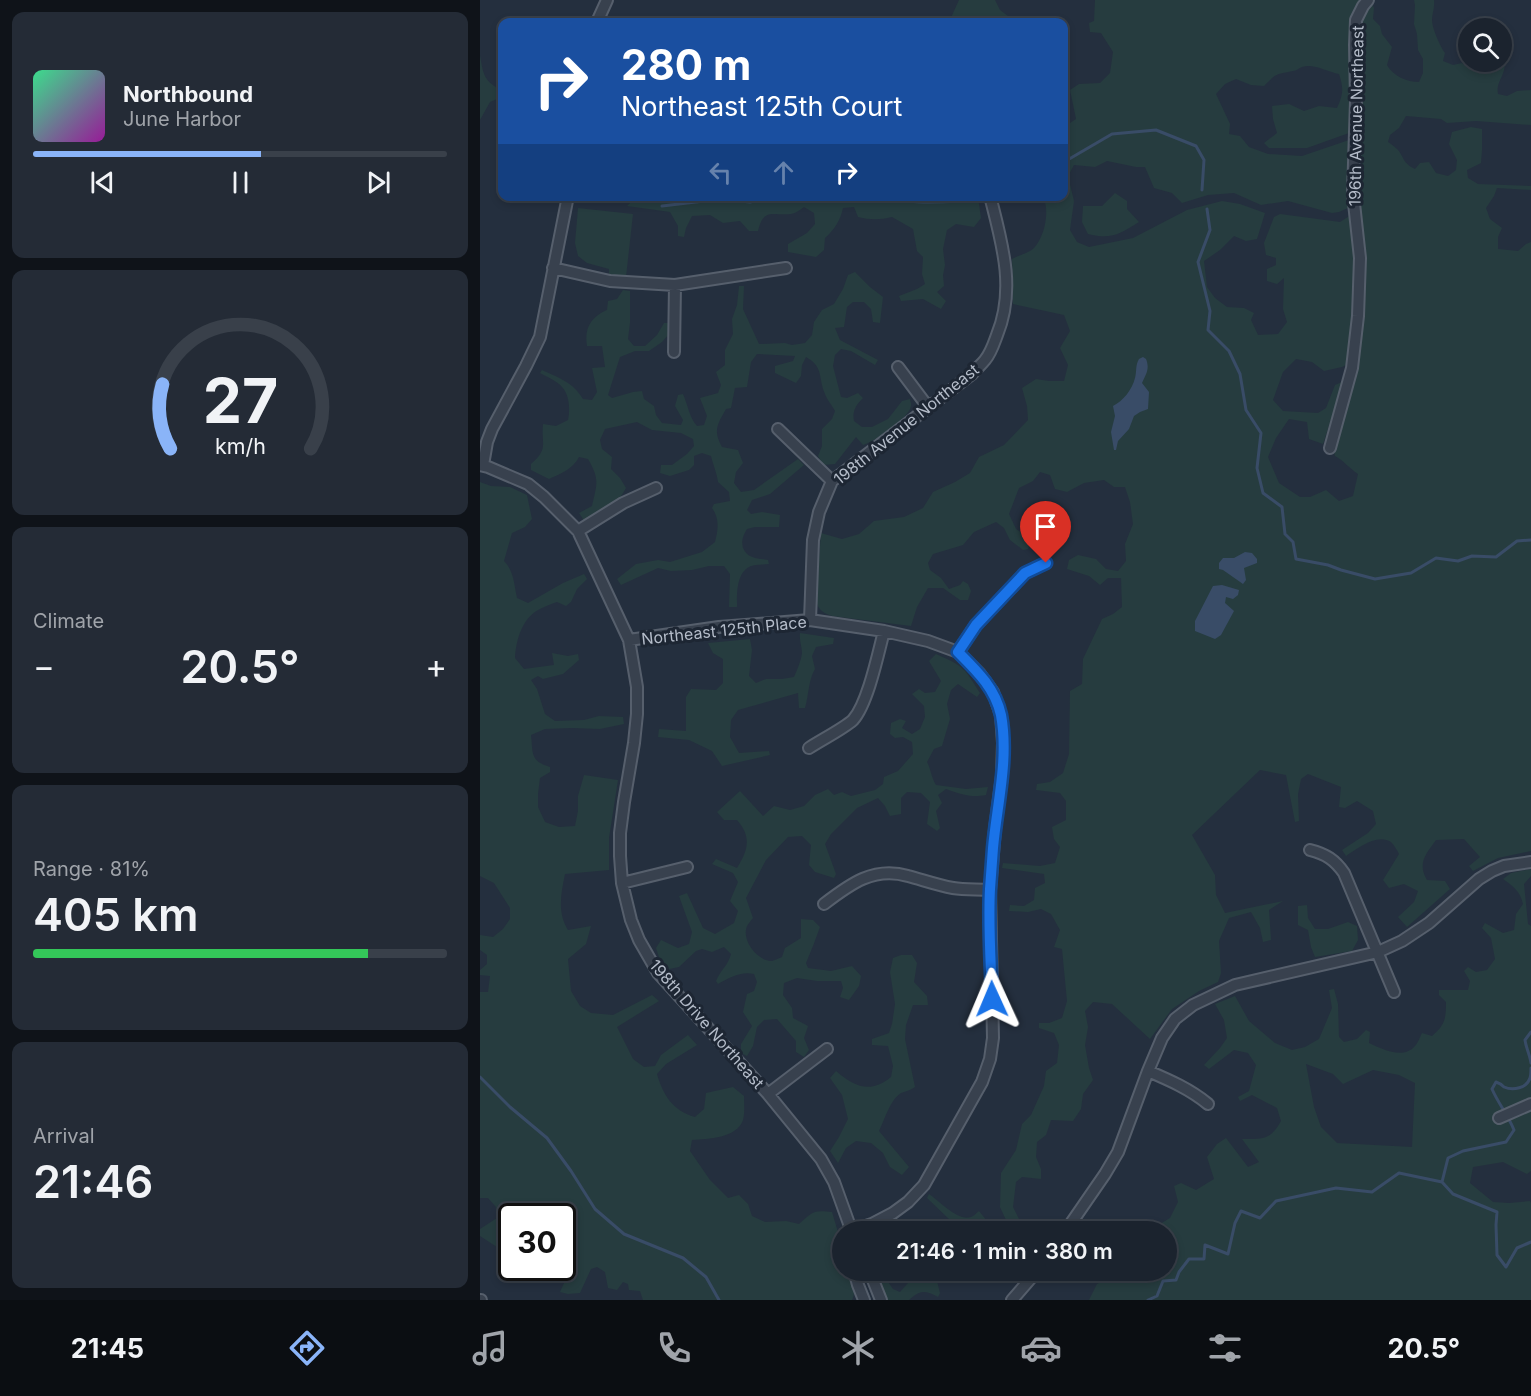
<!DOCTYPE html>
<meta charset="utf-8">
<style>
:root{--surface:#1b232e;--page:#242b36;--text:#f1f3f6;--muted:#a0a4aa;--line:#39404a;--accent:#8ab4f8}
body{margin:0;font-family:Inter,sans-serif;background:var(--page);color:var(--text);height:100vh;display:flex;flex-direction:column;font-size:22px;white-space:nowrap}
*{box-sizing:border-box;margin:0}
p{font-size:20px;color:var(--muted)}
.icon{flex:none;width:33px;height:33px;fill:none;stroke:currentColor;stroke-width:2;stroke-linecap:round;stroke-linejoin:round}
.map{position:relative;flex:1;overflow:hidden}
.drawer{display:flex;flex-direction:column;gap:12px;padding:12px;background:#0f1319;width:480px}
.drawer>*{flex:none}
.top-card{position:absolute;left:18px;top:18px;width:570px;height:183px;border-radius:12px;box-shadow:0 3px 9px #0003,0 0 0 2px var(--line);background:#1a4fa0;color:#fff;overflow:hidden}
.fabs{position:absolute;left:978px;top:18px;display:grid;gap:12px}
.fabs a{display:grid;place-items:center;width:54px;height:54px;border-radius:50%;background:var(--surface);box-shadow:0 3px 9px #0003,0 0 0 2px var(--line);font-size:30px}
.speed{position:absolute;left:18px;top:1203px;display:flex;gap:12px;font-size:30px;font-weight:700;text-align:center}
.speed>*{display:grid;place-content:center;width:78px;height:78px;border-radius:50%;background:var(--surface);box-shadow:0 3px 9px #0003,0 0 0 2px var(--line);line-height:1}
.speed .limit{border:3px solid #111;border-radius:9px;background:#fff;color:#111}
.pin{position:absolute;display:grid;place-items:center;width:51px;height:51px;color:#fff;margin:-62px -26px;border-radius:50% 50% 50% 0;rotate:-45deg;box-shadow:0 0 6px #0007}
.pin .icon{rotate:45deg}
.me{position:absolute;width:66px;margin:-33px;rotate:359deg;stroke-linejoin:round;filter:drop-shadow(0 0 4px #0008)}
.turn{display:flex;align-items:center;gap:21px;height:126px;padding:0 24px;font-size:27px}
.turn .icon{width:78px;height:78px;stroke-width:2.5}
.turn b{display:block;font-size:42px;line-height:51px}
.lanes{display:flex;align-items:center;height:57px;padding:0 24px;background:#0003;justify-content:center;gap:30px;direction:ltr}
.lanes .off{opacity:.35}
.big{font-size:45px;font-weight:600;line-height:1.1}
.drawer .card{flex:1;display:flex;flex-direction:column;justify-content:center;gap:9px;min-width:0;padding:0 21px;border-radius:12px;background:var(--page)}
.drawer .dial{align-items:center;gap:0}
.dial svg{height:156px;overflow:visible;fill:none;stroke:var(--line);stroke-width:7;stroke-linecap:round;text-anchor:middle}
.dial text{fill:var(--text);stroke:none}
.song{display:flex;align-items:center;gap:18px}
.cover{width:72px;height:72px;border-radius:9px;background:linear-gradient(135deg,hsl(150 70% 55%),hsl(300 70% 35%))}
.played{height:6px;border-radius:3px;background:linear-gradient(90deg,var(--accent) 55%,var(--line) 55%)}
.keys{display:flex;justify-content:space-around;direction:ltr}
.heat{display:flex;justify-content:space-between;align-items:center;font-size:33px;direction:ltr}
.charge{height:9px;border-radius:4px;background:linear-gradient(90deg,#34c759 81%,var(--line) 0)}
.trip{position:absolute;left:352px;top:1221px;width:345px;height:60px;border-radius:30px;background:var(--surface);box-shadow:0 3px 9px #0003,0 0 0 2px var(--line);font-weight:600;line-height:60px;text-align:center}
.tabs{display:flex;height:96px;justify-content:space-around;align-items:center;background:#0b0e12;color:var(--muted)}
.tabs .icon{width:42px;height:42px}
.tabs .on{color:var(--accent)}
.tabs b{font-size:27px;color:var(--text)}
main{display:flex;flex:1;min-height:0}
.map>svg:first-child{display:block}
</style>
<main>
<section class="drawer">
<div class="card">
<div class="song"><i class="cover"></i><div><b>Northbound</b><p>June Harbor</p></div></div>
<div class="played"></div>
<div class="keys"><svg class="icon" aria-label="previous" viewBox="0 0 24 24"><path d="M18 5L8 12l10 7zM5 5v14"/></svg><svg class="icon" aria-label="pause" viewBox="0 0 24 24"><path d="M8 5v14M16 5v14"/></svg><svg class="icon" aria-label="next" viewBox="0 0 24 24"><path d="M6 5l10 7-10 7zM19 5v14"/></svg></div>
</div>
<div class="card dial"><svg viewBox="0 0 100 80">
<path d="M14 69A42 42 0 1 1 86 69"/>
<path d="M14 69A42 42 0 0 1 10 36" stroke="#8ab4f8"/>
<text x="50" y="56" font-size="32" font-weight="700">27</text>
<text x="50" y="72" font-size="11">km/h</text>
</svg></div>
<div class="card"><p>Climate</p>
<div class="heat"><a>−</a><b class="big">20.5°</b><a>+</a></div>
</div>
<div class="card"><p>Range · 81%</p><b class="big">405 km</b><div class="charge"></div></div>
<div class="card"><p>Arrival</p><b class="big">21:46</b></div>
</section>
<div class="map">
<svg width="1051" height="1300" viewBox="0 0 1051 1300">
<rect width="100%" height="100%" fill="#242f3e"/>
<path fill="#263c3f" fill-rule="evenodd" d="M479,0H515L520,10L532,19L541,17L547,22H518L505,19L502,22H469Z
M615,0H879L869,22L872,113L869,133L827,148H789L784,143L797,133L793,119L792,106L809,104L824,111L839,106L857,108C863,94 864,89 859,74C848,72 833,63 822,67C819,68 816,71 813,71C795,75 798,72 784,86L771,85L756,79L745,84L736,94L750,124L749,134L760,136L769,147L788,154L822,156L869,140L868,208L859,212L852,213L808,201L781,205L754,193L728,195L702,203L692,193L674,188L665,167H656L627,161L615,167L594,165L588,176L594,201L590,230L597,242L609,247L653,238L707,210L742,201L760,204L785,213L777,239L766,241L754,236L740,250L724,261L727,287L735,298L747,307L764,308L774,313L771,320L778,335L798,334L807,322L803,309L804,278L797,284L787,281V269L796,265V258L786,255L784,243L794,217L800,214L860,222L871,215L875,246L874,303L868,364L862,367L844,371L832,362L816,359L803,372L793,400L803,411L838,413L846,408L855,385L864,381L843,444L829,439L827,422L809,419L796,438L788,457L799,483L820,497H830L846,490L859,501L873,496L878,474C869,468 864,461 855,456L853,448L869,402L875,377L883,301L885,265L884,236L877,202L880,29L883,14L891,1L894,8L893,19L900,26L902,34L912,47L907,65C913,76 927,82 939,82L943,73V59L938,50L937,34L934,24L935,5L934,0H954C955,8 952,13 952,20C952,28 960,46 965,53L963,61L973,65L982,63L986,66L993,69L995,62H1022V51C1024,57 1026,64 1024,70C1022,79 1016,84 1018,94L1027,96L1037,91L1051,90V125L996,121L967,123L961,119L926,116L919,128L910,135L908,142C911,144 914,146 917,149C924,156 922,163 935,169L940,163L949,162L956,173L968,176L976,170L977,160L969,144L972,132L991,127L1002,129V150L1001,163L987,170L988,178L998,184L1051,186V190L1017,188L1014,196L1006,208L1010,219L1022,228L1018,237V249L1038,251L1046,244L1051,242V851L1018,858L993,871L989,866L1000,857L984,839L956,840C946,854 937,863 947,880L965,881L970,889L927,927L918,917L934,902L938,891L924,884L909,888L903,880L919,854C917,850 914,845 911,842C897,833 877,849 866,856L862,850L888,833L896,824L893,811L877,801L865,808L859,807L861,787L828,774L821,779L818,794L819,821L815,822L806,775L780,770L712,835L735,875L736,895L745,913L803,901L789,910L791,940L783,942L780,928L771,912L749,918L739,941L741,973L738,982L719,991L692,1009L670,1039L632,1004L613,1002L605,1011L608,1027L605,1045L609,1068L613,1080L603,1094L601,1109L593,1121L571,1120L566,1135L557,1142L556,1157L561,1169V1179L542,1177L536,1182L533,1207L539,1219L550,1231H538L526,1220L520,1207L521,1173L536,1150L542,1124L551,1115L564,1086L566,1071L577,1063L579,1045L574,1033L559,1028V1023H569L582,1018L587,1001L582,949L574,947L580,930L571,914L561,909L548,912L529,911L530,905L544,906L554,900L555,888L565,883L564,874L522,868L523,863L560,866L575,863L580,847L574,839L572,827L586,820V801L580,793L556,790L557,784L570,782L583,773L589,754L590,691L602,684L603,659L622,619L633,614L642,607L641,578H628L620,585L609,576L587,569L589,560L598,555L616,559L626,569L638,571L646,561L645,544L653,524L650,502L645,487H634L624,480L604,483L587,492L575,489L570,475L560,472L553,481L539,488L529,514L536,529L545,535L550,543L548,549L543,550L530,540L524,528L516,522L494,532L483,545L453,554L448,563L450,570L461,578L469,589L480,585L483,581L488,584L491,591L488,600H480L463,588H448L437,607L431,626L352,616C343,613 337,609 336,599L341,533L362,539L379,534L394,521L424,517L443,508L453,492L475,482L490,473L499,457L524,445L548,420L547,406L542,388L556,379L569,381H584L588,365L580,348L590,331L584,315L533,304L532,259C539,255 549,253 554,248C565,236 570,210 563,197L584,196V127L596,119L590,90L599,84L620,83L630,73L633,52L621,33L610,32L609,23L614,21Z
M0,55C3,74 4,82 22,90V97L10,102L0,120Z
M635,193L647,201V209L659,222C639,234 632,240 608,234L602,222L603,206H622Z
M156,197H498L501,218L494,227L476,224L467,230L463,249L465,265L463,275L464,286L457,292L466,301L461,309L443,299L421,301L419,296L437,289L445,284L442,274L443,257L437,251L433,229L412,217C400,220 390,220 378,217L374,207L363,208C360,221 355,229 345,238L344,250L336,257L308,252V244L327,233L335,224L334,213L324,207C320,210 316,213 311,214C292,216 284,207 278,231H269L260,221L243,223L230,215L212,216L206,228L204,237L198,236V226L190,212L147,206Z
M98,208L153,214L146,277L129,275V269L107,263L98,256L95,243Z
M375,272L390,287L403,297L400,323L393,322L391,309L384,302H373L367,307L364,327L355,328L360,340L398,360L395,365L371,351L361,349L355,355L353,366L361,397L367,398L378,393L383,398C376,405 372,411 374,421L382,427H392L408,419L422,401L430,399C431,404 432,404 430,409C425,420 394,442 383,445L376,437L355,464L343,465L338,456L342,446V429L352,419L355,411C352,405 347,400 345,394C338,378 344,367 326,357L322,365L321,376L316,383L295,373V366L313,361L315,356L277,354L271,362L267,387L255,388L251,408L246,409C237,425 233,431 242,447L258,450L263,463L256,472L254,483L261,492L274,490L318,459L324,465L290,494L272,500L267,510L271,514L282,512L300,515L299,527H275L267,529C263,536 261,540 263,548C268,559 277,558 288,560L289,564C283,565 274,564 269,567C256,574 257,595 257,607H249L250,574L244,566H229L212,570L191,571L178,568L141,585L137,579L156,564L178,560L190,562L222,552L235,542C238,530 240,519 232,508L234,504L250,501L249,492L238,482C237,473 233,465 231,456L222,453L214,456V465L209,470L190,476L180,473L181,465H192L207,454L214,446L213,439L201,433L172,430L157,422L125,429L120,440L122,449L132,457L131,469L140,478L146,488L140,498L105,522L99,513L112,506C117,483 120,480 108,459L99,457C93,469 80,474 69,479L51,470V464C69,448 61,445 63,424L76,426L88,420C90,410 90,396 82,387C77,381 67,377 60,373L62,370C79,378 93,382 103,399L112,400L117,392L112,368L125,367L122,346H107C104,328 111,317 127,310L128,301L137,299L143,290L150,291V323L148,339L154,346H165L177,335L184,323H189L190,333L182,342L169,351H155L140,357L128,395L132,398L153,392L162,391L164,399L174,406L176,415L182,423L201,425L203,420L195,406L198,395L203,394C208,405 209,417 217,426L224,425L227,416L220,398L238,393L241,385L236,372L245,365V350L253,334L252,319L257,305L259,286H264L263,309L279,344L305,343L312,345L325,343L332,335L334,322L342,310L354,304L363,289L368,275Z
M0,482L11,486L30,487L47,495L52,519L45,527L32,533L24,561C34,571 34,584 37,598L48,603L83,583L104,574L107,579L97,589L91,602L86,606L77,602C70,604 64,607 58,610C42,619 36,640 35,658L44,669L74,665L72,653L88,656L98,654L99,660L83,674L63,679L58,676L51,680L57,689L65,714L75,721L104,720L119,716L143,717L144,724L120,729L92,728L65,729L51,735C53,753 50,761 70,767V772L60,778L58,794V807L65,822L79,827L95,826L98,811V796L104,775L138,780L129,838V870L85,874C81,894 77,912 88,930L111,926L106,944L88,959L91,991L100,1006L111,1013L133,1015L172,995L179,1001L137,1027L153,1059L164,1067L175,1066L181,1055L208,1035L217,1045L186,1064L177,1074C183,1095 193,1111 215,1117L224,1109L226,1093L253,1087L264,1096C264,1103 265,1113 263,1120C257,1138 228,1139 212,1140L210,1151L230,1180L248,1198L259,1195L268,1204L272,1216L285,1222L306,1221L319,1224C333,1211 334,1210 352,1212L363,1249V1270L369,1271C371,1280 377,1291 372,1300H163L160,1291L149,1290L148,1284L143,1282L137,1290L128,1288L125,1272L117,1267L111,1269L100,1293L88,1294L80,1292L92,1265L90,1254L83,1248L82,1216H32L31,1256L24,1268L19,1265L23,1251L0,1236V1229L17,1218L16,1207L8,1198H0V992H8L10,976L0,975V970L7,964V955L0,950V935L13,937L23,929L30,919V908L14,883L0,876Z
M320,633L354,638L353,644L336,647L332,656L335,669C328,681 329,695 325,708H319L318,693L258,710L251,720L250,737L259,753L289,751L290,755L242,766L232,751L209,740L178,737L179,729L206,731V697L211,689L236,690L243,683V659L233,653L228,643L270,639L272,650L269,676L276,683L286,679H302L314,677C317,670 321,661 322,653C322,647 319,640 320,633Z
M456,654C484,666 485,669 500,693L497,697L478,684L471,690L467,704L470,719L462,746L454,749L447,762C451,769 451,777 456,785L486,789L508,787L506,795C490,798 481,794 466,789L458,795L462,803L456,811L460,828L457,831L447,824L450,802L441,793L427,792L421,798V814L410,816L405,806L398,798L377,808L351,834L345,844L356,874L354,878L335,872L329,865L331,845L322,836L308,837L286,860L266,898L273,918C271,920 269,923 267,926C261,940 277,961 292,961C296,960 299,958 302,957L305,948L321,938V919L333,920L340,927L333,946L326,963L328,968L351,971L372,966L381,976L379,986L369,1000L360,997L363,988L361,981H337L317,978L304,983L303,995L312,1008L313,1018L328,1026L324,1038L329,1050L324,1057L316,1052V1041L297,1019L284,1020L277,1027L273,1046L267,1056L261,1053V1044L272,1026L263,1012L267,994L274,991L277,982L274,974C261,971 249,978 238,984L236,981C241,969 248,966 251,954L244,947L232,952L222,949L216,951L199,967L189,969L179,957L176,948L181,940L198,948L209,944L212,932L199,896L207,893L223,928L235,934L254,923L258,911L250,901L258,882L253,873L232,864L236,859L257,868C268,850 272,837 257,820H244L237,812L260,791L283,816L294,806L310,810L324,806L335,795L348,789L354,795L362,792L371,796L395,790L403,784L404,777L418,771L433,754L432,742L423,737L415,738L410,734L411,723L420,719L426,721L422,728L432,734L440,729L445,717L444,706L432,694L439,689L445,693L455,692L461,681L449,661Z
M1051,869V876L1044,884L1048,924L1051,926V1171L1047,1174L1023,1162L993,1167L990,1183L1013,1202L1029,1203L1050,1201L1051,1203V1300H609L617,1284L627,1279L635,1271L687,1270V1232L658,1231L657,1228L659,1224L675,1227L690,1218L698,1202L694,1186L701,1183L716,1190L734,1179L727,1157L737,1144L746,1138L768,1167L779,1162L762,1139C782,1139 790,1141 801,1121L797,1108L772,1095L760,1101L758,1097L769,1091L776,1065L768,1053L754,1050L729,1069L724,1065L740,1048L747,1038L744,1020L735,1004L755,996L769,1021L795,1043L812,1050L825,1047L839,1039L852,1008L849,990L854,989L858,1004L859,1037L864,1042L877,1039L886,1030L890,1032L889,1043C902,1049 923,1060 935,1046C938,1043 940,1037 942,1033L952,1036C965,1025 966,1019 966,1002L959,995V990H988L990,981L984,971L988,967L996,972L1007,970L1015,959L1011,938L1002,928L1005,923L1023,933L1034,930L1036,914L1043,904C1040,891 1034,887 1023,879L1031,873ZM826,1064L853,1074L863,1084L893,1070L919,1075L935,1083L932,1147L857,1143L841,1127L834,1107Z
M827,905L828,918L835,929H848L868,922L877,926L878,940L872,951L835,957L831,947L828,930L818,925V906Z
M421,955H432L437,963L434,982L447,996L448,1005H433L426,1025L425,1039L435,1087C431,1090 426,1091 421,1093C410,1100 405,1119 399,1131L429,1167L422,1175L410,1167L403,1153L391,1143L376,1141L366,1148L358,1163L350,1151L359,1137L368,1119L362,1095L350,1078L356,1071C375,1087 390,1094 411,1077L413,1066L408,1046L392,1045V1039L409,1033L412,1024L415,1004L410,972L413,958Z
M449,1194C459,1201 479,1222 491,1217C494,1216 496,1213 499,1211L515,1231H476L470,1220L447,1198Z
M446,1271H470L469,1274L462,1277L457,1281L460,1293L458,1297C445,1290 440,1290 429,1300H407L398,1274L401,1272L413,1289L420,1292L428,1283L440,1279Z"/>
<path fill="#394c67" d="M663,357L666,359C670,369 666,374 662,383L669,392L668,409L660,412L654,416L649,429L638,441L636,450H634L631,432L635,416L633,406C643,401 652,390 655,378C657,371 655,366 659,359Z
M765,552L772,553L777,559V563L764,568L766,580L763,584L743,570L739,569V563L743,558H754Z
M742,585L759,590L758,595L753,599L746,597L745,603L754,611L741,635L735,639L715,631V621L733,586Z"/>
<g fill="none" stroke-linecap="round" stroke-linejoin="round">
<path stroke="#394c67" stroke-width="3" d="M584,162L632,134L676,130L716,146L724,160L722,190
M395,196C426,204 457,202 488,201
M182,206L241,199L270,202L294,196
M727,209L730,230L718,262L730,311L728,330L749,351L760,374L766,410L781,433L777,468L783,493L802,507L805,534L813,542L816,559L848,565L861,570L895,579L931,573L956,558L978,561L992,556L1016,557L1037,541L1051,540
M1051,1032L1045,1040C1046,1048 1050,1055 1051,1063
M1051,1068C1051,1072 1051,1075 1050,1078C1047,1088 1033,1091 1024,1087C1022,1085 1019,1083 1016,1082L1012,1089C1018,1103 1028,1115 1034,1130L1026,1142L983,1151L968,1158L962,1182L973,1194L1017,1212L1016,1225L1017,1255L1026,1267L1037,1248L1051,1242
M0,1077L30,1107L67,1138L91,1171L115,1209L144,1234L203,1258L226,1277L239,1300
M668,1300L677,1296L683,1281L696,1280L699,1272L709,1259H724L725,1245L748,1254L755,1223L761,1211L780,1218L796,1201L856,1188L892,1192L919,1173L962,1182"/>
<g stroke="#565f6c" stroke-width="14">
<path id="minor" d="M117,22L127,0
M73,268L130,281L195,285L306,268
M194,352L195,285
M418,367L448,407
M298,429L352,481
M850,448L872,368L878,316L880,258L873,194L876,101L875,45L876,20L883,6L888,0
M0,465L8,467L48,484L64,497L98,531L149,640L157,687V714L154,743L144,802L140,833V856L142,883L151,920L159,940L178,973L288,1094L341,1159L354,1182L372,1232
M3,465L7,442L12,429L46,366L60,337L88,196
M98,531L143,503L176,488
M330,620L333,540L339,512L352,481L492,374C496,369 501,365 505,360C511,353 514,343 517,335C536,289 522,243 510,196
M149,640L239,627L330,620L404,631L448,641L478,652L500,674L513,692L521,715L523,743L522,776L515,829L510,890L513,1038L510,1059L502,1082L444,1185L428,1202L413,1213L392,1224L371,1231
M478,652L496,625L545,573L566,563
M329,748C341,740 363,729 373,720C388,703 398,654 404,631
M830,850C846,854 855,860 864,873L914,992
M142,883L207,867
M344,904C370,884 394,866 428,876C443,880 457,885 473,888C485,890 498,889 510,890
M668,1071C689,1080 710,1089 728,1104
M288,1094L347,1049
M1019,1118L1051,1104
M585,1232L625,1174L638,1152L668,1071L682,1038L695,1019L713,1005L755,985L898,952L922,941L949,923L999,879L1012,871L1024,866L1051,862
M374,1270L378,1285L384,1300
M389,1270L401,1300
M0,1300H1
M532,1300L558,1270"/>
</g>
<use href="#minor" stroke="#38414e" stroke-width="10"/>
</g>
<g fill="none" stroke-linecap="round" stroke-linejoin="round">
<g stroke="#114b97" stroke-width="15">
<path id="route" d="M512,999C511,963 508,925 510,889C511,875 512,861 513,848C517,804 529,759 521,715C515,688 497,671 478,652L496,625L545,573L566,563"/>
</g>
<use href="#route" stroke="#1a73e8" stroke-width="10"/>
</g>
<g text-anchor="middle" stroke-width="6" stroke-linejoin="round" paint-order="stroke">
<g font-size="16" fill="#b4bcc9" stroke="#1d2633">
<text transform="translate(876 116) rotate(-89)" y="6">196th Avenue Northeast</text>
<text transform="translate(426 424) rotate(-39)" y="6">198th Avenue Northeast</text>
<text transform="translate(244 630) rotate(-6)" y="6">Northeast 125th Place</text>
<text transform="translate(227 1024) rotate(49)" y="6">198th Drive Northeast</text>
</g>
</g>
</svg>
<div class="fabs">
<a><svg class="icon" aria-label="search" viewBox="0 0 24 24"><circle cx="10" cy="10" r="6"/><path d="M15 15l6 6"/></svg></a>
</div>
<div class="speed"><div class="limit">30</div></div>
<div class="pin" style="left:566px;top:563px;background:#d93025"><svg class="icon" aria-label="arrive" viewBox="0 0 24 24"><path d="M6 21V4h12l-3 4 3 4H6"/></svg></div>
<svg class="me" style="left:512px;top:999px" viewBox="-20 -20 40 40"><path d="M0-17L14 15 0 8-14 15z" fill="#1a73e8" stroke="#fff" stroke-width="4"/></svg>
<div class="trip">21:46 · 1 min · 380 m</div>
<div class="top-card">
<div class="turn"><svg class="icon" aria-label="right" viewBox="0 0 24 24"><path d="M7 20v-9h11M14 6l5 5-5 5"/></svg><div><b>280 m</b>Northeast 125th Court</div></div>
<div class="lanes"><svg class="icon off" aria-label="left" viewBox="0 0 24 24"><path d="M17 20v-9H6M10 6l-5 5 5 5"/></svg><svg class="icon off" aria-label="ahead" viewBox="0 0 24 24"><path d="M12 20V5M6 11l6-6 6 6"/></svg><svg class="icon" aria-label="right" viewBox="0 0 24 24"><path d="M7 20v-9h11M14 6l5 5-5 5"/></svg></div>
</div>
</div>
</main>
<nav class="tabs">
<b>21:45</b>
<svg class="icon on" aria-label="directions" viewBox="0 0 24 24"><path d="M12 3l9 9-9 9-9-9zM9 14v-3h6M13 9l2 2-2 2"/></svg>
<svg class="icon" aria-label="music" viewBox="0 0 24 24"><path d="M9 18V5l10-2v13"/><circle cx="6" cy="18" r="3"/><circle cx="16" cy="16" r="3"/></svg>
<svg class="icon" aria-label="phone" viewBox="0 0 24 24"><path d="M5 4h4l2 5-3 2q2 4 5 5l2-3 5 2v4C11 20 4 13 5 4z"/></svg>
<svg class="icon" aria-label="climate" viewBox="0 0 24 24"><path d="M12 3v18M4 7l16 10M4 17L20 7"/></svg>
<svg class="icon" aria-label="car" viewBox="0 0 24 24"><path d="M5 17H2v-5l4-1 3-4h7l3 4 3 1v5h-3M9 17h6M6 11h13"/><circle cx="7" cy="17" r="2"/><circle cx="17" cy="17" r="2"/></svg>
<svg class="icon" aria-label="filters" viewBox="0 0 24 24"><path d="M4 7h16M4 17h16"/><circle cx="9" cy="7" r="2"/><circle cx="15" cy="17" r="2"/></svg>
<b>20.5°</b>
</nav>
